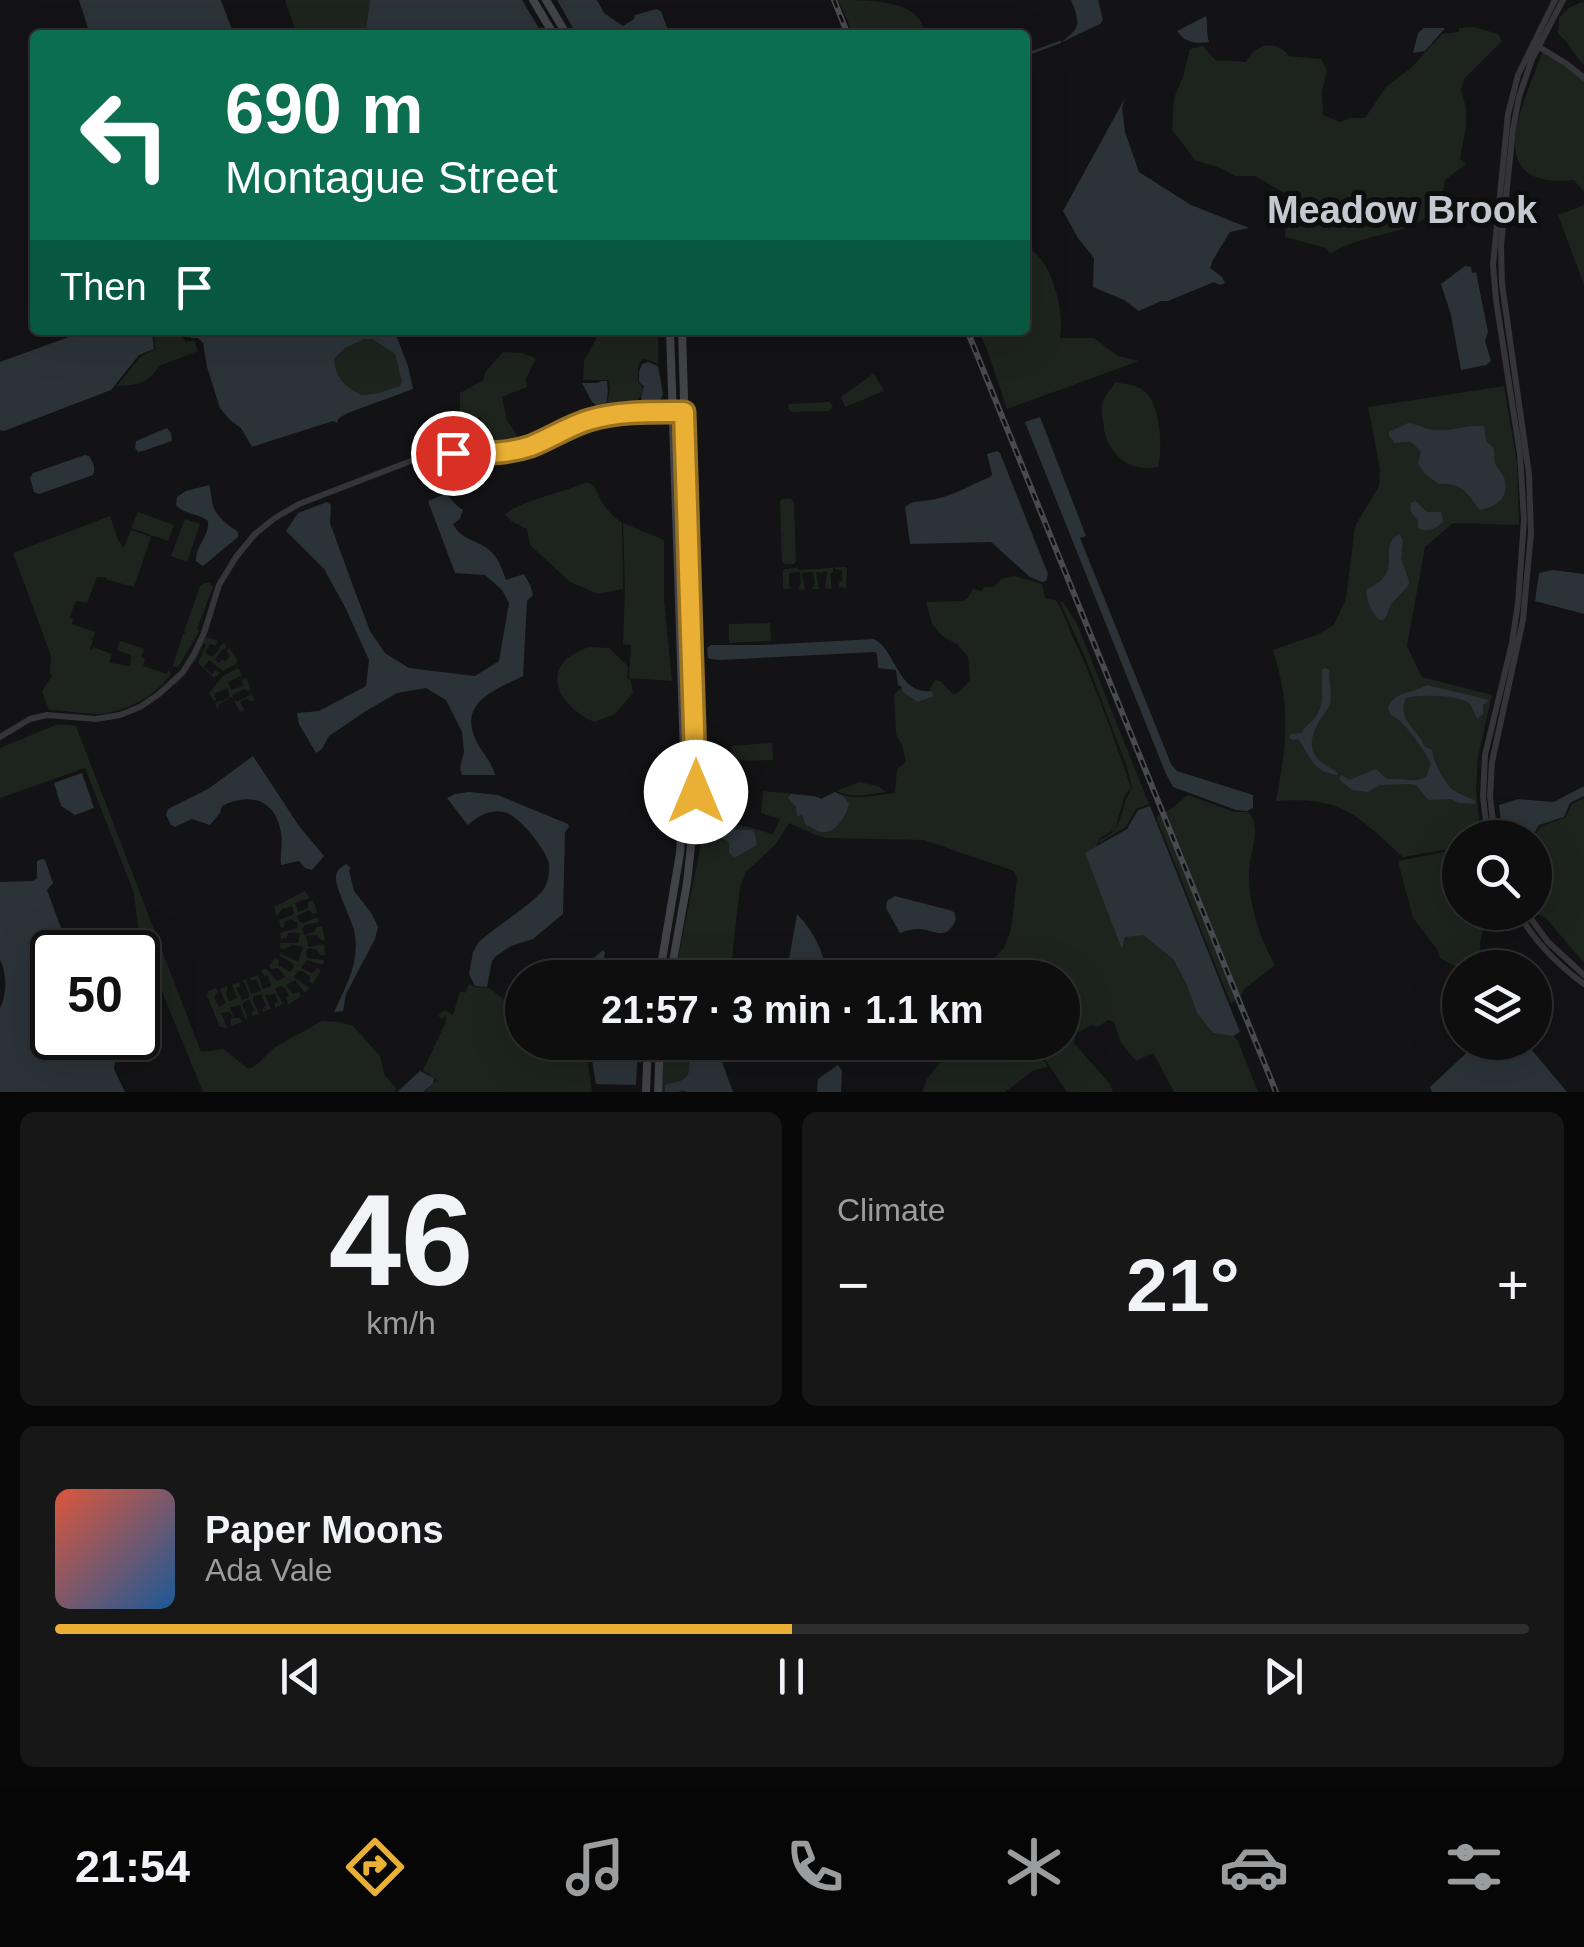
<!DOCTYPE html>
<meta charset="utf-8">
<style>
:root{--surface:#0e0e0f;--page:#171718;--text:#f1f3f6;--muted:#9b9c9e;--line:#2e2e2f;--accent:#eaaf35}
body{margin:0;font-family:Helvetica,sans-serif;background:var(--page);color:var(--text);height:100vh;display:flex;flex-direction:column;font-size:38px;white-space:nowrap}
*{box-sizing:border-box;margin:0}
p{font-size:32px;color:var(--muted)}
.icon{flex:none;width:55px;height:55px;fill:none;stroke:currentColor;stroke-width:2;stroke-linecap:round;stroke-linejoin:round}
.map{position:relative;height:1092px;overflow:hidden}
.details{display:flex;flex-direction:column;gap:20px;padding:20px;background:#080808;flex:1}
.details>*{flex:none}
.banner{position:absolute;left:30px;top:30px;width:1000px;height:305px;border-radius:10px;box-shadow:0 10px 40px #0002,0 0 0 2px var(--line);background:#0b6e4f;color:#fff;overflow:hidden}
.fabs{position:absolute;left:1442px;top:820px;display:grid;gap:20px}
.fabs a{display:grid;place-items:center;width:110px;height:110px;border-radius:50%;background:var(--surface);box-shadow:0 10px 40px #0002,0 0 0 2px var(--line);font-size:50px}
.speed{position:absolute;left:30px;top:930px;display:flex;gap:20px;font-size:50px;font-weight:700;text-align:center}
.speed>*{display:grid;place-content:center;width:130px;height:130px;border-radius:50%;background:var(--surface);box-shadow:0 10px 40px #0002,0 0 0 2px var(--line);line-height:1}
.speed .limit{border:5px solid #111;border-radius:15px;background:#fff;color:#111}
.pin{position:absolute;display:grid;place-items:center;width:85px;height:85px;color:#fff;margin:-42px;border:5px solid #fff;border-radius:50%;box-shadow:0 2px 10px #0007}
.me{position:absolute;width:110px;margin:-55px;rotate:0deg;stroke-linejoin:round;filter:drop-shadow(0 0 8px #0008)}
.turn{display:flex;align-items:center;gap:35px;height:210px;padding:0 30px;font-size:45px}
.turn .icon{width:130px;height:130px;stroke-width:2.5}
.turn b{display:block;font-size:70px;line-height:85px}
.then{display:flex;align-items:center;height:95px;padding:0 30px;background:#0003;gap:20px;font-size:38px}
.big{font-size:75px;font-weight:600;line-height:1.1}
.details .tile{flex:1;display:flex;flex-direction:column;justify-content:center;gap:15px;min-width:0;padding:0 35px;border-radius:15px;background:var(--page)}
.details .dial{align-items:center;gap:0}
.dial b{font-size:130px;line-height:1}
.song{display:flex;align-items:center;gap:30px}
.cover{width:120px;height:120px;border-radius:15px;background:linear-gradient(135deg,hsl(10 70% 55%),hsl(210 70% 35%))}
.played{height:10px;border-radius:5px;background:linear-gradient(90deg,var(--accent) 50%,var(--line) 50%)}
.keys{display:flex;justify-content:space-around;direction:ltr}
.heat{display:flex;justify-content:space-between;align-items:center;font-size:55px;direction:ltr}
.details .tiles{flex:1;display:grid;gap:20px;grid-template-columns:1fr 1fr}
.tile:last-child{grid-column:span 2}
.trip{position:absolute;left:505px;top:960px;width:575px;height:100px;border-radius:50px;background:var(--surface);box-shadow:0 10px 40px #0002,0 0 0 2px var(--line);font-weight:600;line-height:100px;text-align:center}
.tab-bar{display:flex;height:160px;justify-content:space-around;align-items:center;background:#060606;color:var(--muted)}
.tab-bar .icon{width:70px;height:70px}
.tab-bar .on{color:var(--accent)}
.tab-bar b{font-size:45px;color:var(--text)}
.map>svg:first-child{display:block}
</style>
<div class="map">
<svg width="1584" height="1092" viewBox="0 0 1584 1092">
<rect width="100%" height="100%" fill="#131214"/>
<path fill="#1d241e" d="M285,0H370L365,35H297Z
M838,0C870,0 923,0 924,34L854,35Z
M1582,2L1584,3V65C1574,55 1569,42 1558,34L1559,18L1570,7Z
M1474,27L1498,34L1502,41L1464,79L1461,90L1466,108V127L1460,159L1466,164L1445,180C1437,242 1373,225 1331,254L1326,248L1285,237V229L1294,207L1288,195L1255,176H1235L1223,169L1195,160L1172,130L1174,98L1183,77L1190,49L1203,46L1215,60L1246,62C1256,43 1276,39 1289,56L1321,59L1327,70L1322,92L1323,115L1340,122L1350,118H1365L1386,87L1412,67L1442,34L1459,32V28Z
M1543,51L1566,65L1584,80V192L1574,180C1477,190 1525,101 1543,51Z
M1584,205V285L1558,215Z
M1025,247C1052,256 1065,313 1060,338H1094L1118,356L1139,361L1007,409L987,350L978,330H1025Z
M154,330H177L186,342L194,340L198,351L159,366C149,384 135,385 117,386L140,357L155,349Z
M609,330H658V364L643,358L638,365V382L643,387C642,397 636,402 629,409L606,408L610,388L609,380H583L584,360L599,334Z
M365,339H372L395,354L402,382L400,386L379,393L360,395C344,385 336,377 334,359L345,348Z
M503,352L522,353L536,358L526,379L527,387L502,397L507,420L524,446L491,452L483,448L480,437H484L481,417L460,422V393L483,380L486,371Z
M874,373L884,391L845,407L841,397Z
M1115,382C1122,384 1133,384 1140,388C1161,399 1163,447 1158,467C1131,473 1108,455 1104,429C1104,421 1100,412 1102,404C1104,397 1111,389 1115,382Z
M1504,386L1517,463L1519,525L1453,523L1425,547L1407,646L1422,677L1492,695L1478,757L1476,789L1481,837L1460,838V847L1403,857C1356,815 1343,796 1276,801C1287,743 1291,708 1273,650L1319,634L1334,625L1346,599L1355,526L1379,486L1380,469L1368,407Z
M830,402L833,406L829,411L791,412L788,409L789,404Z
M587,482L594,486C601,502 607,512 622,523L623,589L598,594L570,582L530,545L527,529L511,521L505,514C525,499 563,493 587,482Z
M790,498L794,502L796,561L794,564H785L782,562L781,535L784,534H781L780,502L782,499Z
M138,512L174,525L168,541L131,528Z
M110,516L118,540L124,548L131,530L151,537L134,587L108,580L106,577H97L87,603L76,601L69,618L73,619L72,624L95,632L93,638H90L93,640L90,649L92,650L93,647L112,654L109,662L111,663L130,666L131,655L117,650L120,641L144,649L141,657L145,659L143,666L167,674L168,670L171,673C157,696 124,713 97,714C80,714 65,710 49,710L42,691L52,676L50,673L51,656L13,553Z
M185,519L200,524L187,562L171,556Z
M623,523L664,540V599L672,681L629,678L631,645L623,644L625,589Z
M845,567L847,569L846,588L838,587L840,581H842V571L833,568V572L830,574L832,589L825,588L827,572L824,571L823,573L816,572L819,589H812L815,583L813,572L802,573L805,590L798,589L801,582L800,572L789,573V586L792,589H783V571L785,569L796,568L800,570Z
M1014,576L1042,584L1045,598L1056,600C1063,611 1067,623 1072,635C1095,685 1114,737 1131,788L1125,795L1115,829L1100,838L1096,847L1086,854L1126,942L1125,938L1130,935H1143L1173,959L1186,983L1197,1013L1213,1033L1233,1036L1238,1041L1258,1092H1174L1153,1053L1136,1061L1121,1043L1114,1022L1108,1020L1098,1027L1092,1025L1079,1032L1072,1031L1075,1037L1074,1043L1110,1084L1113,1092H1067L1034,1043L1062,1042V978L986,977L995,957L1004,948L1011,930L1017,878L1014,871L924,840L826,838L816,835L789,823L775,845L746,872L740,887L732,958L724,977L674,978L704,829C725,820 752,826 773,835L780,819L761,813L763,791C780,793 807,793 821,799L835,792C853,802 875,795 895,793L897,769L906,762L902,745L896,734L894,694L902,687L934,696L929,690L935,680L940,681L953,694L958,693L970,680L968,657L957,644L942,636L932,624L926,602L962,601L967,599L973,589L982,591L984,587H994L1001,579Z
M205,583H210L213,587L197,629L199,630L198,633L179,666L174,667L173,665L183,634H186L184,632L200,586Z
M1060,602H1063L1077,624L1149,804L1136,809L1126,827L1099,843L1101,839C1125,830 1119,807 1132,788L1127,767L1085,657Z
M770,623L771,641L729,643V624Z
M206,637L218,641L215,646L210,644L205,653L213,657L223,643L226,645V648L222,650L215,659L218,663L222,660L226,661L230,656L226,651L229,648L237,659L236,664L223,671L209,660L204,667L212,674L216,670L220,673L214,678L198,663L206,645L204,643L197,658L176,685L175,683Z
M589,647L609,648L628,666L627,678L631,680L633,693L615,714L594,722C555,704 538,664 589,647Z
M238,668L242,675L228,682L231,690L243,686L242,680L246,678L251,689L248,691L244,689L232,695L234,701H238L252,694L255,701H249L247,698L240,702L244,710L240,712L232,697L219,704L218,710L215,703L229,698L228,688L214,694L216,700L214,701L209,693L223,676Z
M58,724L76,726L201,1052L224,1049L248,1069C261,1065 266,1053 277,1046L322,1021L340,1022L353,1026L380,1056L384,1074L396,1088L395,1092H203L139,936L134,893L85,768L0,798V748Z
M772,743L773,760L733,761L731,746Z
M859,782L878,786L886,792C869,794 852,799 837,791Z
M1188,795L1235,812H1248C1263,827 1249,854 1249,873C1249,905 1259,937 1275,965L1243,990V993L1231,1004L1156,817L1171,809Z
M1584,798V963L1546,918L1534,913V837L1541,826L1565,818L1572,804Z
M1460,849V912L1505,913L1506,915L1484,927L1480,942V967L1460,969L1440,958L1436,948L1413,918L1398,861Z
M305,891L310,898L295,903L298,912L308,908V902L313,900L317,912L313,914L309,910L297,916L299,922L303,923L317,917L319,922L305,925L302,929L304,935L314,932L317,927L322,926L325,940H321L317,935L306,936L308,947L324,944L325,955H320L316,949L309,948L306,951L307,958L324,960L323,965L307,960L301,968L312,973L317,968L321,970L313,984L309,982L310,977L302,971H298L294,977L310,988L305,993L295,980L286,985L293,994L299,992L301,996L288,1005L286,997L289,996L285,988L281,986L275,989L283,1004L275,1008V1003L278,1002L275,994L265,995L271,1009L263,1012L262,1009L266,1006L261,994L254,996L253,1000L259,1014L252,1016V1012L255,1011L249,999L242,1004L248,1018L245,1019L240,1005L230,1007L234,1018H240L242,1022L231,1026L230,1019L233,1018L230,1012L221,1013L227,1028L220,1027L207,996L208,991L216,988L218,992L214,997L219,1007L226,1003L220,989L228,986L226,994L229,1002L237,998L232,985L239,982L240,987L236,988L242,1000L248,998L249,994L243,980L246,979L251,994L261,991L257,980H251L250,978L258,975L263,989L271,986L268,975L265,977L261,971L266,968L277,981L285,977L278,968L271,969L269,966L275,958L279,960L278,965L290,972L294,967L292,963L279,955L280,953L298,962L303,947L293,945L284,949L280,948V943H298L300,933H288L287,938L281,939L280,933L297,928L298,923L291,919L284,922V927L281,928L279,920L292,915L294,912L292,906L282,909L277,916L274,907Z
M469,984L476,987L489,988L518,1010H522V1042L585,1043L592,1092H425L437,1080L423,1070L446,1022V1015L442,1019L438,1016L445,1010L453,1015L460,991L465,993Z
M664,1043H715L733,1092H661Z
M955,1043H1032L1048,1067L1034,1070L1005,1092H922L927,1079Z"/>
<path fill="#2b3339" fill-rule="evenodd" d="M79,0H221L234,35H90Z
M370,0H522L543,35H365Z
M557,0H597L604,13L623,26L634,19L635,15L656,9L661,11L668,30L666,35H577Z
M1071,0H1098L1103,20L1100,24L1060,43C1079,29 1082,26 1071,0Z
M1206,16C1208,25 1206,32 1209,42C1196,44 1185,43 1177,31Z
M1424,28H1445L1425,51L1413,53L1418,33Z
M1125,98L1122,108L1125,132L1139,172L1191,205L1249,228L1230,232L1213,260L1210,268L1222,277L1225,283L1220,285L1214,282L1168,301H1161L1139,311L1124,300L1093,287L1094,258L1078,238L1063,211Z
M1465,266L1471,267L1472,273L1476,272L1488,332L1485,341L1491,361L1486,365L1461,370L1451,315L1441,284Z
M88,330H152L154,349L139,355L111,390L4,431L0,430V362Z
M189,330H394L408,366L413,389L348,413L339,418L337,423L333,421L252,447L241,428L230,420L220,408L207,367L203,343L198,338H191ZM365,339H372L395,354L402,382L400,386L379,393L361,395C344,386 336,377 334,359L345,348Z
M648,362L658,366L663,394L660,401L642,404L641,397L644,386L639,382V372L642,364Z
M601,381H607C608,390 609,404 601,409L592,402L582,383H598Z
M1040,417L1086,536L1080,538L1171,764L1177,771L1253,795V808L1247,811L1236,810L1173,787L1166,774L1025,422Z
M1408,423C1418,424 1424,429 1433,430C1451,432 1467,424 1484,426L1486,441L1493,447C1495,452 1494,458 1495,463C1495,464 1503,476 1504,477C1510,497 1497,507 1480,510C1467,494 1463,482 1439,484L1425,474L1418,463L1421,452C1410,440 1412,441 1395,443L1389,436V432Z
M167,428L171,433L172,441L143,451L138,452L135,448L136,441Z
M997,451L1000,453L1048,574L1046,581L1042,582L1030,577L991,542L910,544L905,507C915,499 924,502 936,499C954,495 973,484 990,477L992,474L987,454Z
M85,455L89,456C93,462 96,467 93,475L39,494L34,492L30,478L33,473Z
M209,485C211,490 211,495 212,501C214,516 227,524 238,532V537L203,566L196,561C195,546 210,536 208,521C198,513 185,515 176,505L177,497L186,491Z
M445,494C453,499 455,506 463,510L460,519L453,524C461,540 475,539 488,549C498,556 502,569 506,580L524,574L530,585L533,595L527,601L523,676C491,692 455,704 479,746C485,756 492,763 495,775H462L460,768L464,752L462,732L446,700L426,688L397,693L366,711L329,736L322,749L316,753L299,724L297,713L319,711L366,686L369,660L345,607L324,569L286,531L298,513L327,502L331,505L330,523L353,586L370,631L385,653L409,668L475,676L499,661L509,603L502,590L485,575L455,573L428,501Z
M1415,501L1427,512H1441L1443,522C1435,529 1427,533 1418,528V521L1410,510L1411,503Z
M1399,534L1403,540L1401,559L1409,581L1408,586L1391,604L1385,619L1380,620C1372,614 1365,598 1367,589C1407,571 1375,548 1399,534Z
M1552,570L1584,574V614L1535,601L1539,573Z
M874,639C896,650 898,695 931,691L934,696L918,702L903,692L902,687L898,685L896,670L878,668L877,654L875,652L721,660L711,659L708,658L707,648L711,645H761Z
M1325,668L1329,670C1329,680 1332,694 1330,704C1329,708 1323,715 1321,718C1306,743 1308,758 1336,771L1338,775H1336C1310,770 1312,757 1298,739L1292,740L1289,737L1291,734L1301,733C1304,728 1308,724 1313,720C1327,706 1320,688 1322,670Z
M1427,685L1489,700L1483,705V714L1477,719C1475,714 1473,709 1470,704C1462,695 1419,694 1406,698C1396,720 1418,729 1425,747L1432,750C1433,761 1443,781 1452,789C1458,794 1470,798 1476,801L1474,804L1459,803L1451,799L1428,800L1417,786L1410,784L1380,785L1368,792L1352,790L1341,781L1339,778L1342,775L1349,780L1376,769L1387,779C1400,777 1414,784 1426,777L1431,764C1426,752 1409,729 1399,720C1388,711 1393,722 1388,707C1396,690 1413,694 1427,685Z
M253,756L299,826L324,856L312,870L305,868L299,861L281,865C280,855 283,843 281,833C276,799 249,792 222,806L220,813L210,825L192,819L175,827L171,825L166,815L168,809L208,789Z
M82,773L94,808L75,815L61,806L54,783Z
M1584,786V796L1570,803L1564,817L1539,825L1532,837H1503L1499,805L1518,799L1554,802Z
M469,792L498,795L568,824L569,827L565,832L563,914L533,939L511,946L496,956L492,961L487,987L475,986L469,974L473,952L478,943C493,928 537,902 545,887C548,881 550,871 549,864C546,849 519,815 504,812C490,809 477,817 468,825L466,823L447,798L455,794Z
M835,792L843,796L849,804C846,815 836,834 822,832C816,831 812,827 806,825L802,815L797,816L796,807L788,798L791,794C800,796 814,794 821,799Z
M1150,806L1240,1032L1233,1036L1213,1033L1197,1013L1186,983L1173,959L1143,935L1125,937L1122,949L1085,853L1127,829L1138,810Z
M714,828L752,830L755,834L757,845L734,858L729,852V842C721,837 716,836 707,841L710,831Z
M42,859L45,860L53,883L47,890L70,952H52V1038H109L116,1054L114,1069L125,1092H0V1008C7,995 7,973 0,960V882L33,881L37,878V861Z
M346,864L351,868L349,870L354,891L372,914L378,927L375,939L346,994L343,1011L334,1012C346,986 361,961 354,930C351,918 334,885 336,876C337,869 341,868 346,864Z
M895,896L949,910L954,912L956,920C945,942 936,930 918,929C912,929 906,931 900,933L886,908L887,901Z
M797,914C813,931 826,953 826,977H786Z
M603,950L605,953L599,977H577L575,974Z
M589,1043H597C613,1060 621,1044 638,1043L636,1085L596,1084Z
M681,1043H715L733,1092H688L682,1090L678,1092H665V1085C671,1083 677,1083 682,1080C696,1073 687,1052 681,1043Z
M1526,1043L1567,1092H1432L1430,1087L1477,1043Z
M838,1065L842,1071L841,1092H817L818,1079Z
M420,1071L434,1078L433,1084L423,1092H397Z"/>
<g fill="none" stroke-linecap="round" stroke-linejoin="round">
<path stroke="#2b3339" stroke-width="2.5" d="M1025,55L1060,42"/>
<path stroke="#343439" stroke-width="6" d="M1536,45L1567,64L1584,78
M0,737L30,719L47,715L96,719L120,715L140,707L159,694L183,672L194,654L204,633L219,585L236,557L255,534L275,518L299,504L429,454H494L516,450L589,420L615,415L684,412
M1488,838L1483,797L1485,755L1512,643L1518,603L1524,520L1520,454L1496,300L1493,265L1508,114L1518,75L1555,0
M1495,838L1490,796L1492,762L1523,620L1531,533L1529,474L1502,284L1501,246L1513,129L1519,97L1532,59L1563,0
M1518,912C1534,941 1558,965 1584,984
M1526,912L1548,942L1584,975"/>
<path stroke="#424349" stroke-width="8" d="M533,0L554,35
M546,0L567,35
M659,978L680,853L685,785L670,330
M670,978L687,883L696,799L682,330
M646,1092L648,1042
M658,1092L660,1042"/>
<g stroke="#494a50" stroke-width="6">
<path id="rail" d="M834,0L848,35
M967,330L1276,1092"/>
</g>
<use href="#rail" stroke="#0e0e0f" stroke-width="2.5" stroke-dasharray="8" stroke-linecap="butt"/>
</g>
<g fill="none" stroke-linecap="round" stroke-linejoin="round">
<g stroke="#987222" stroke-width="25">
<path id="route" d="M453,453C480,453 505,455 531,446C551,438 569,426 589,420C619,411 653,412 684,412L696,792"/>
</g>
<use href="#route" stroke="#eaaf35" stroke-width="18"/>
</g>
<g text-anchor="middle" stroke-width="10" stroke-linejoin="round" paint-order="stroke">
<g font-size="38" font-weight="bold" fill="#c5c8d0" stroke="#0e0e0f">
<text x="1402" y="223">Meadow Brook</text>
</g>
</g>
</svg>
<div class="fabs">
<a><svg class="icon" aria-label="search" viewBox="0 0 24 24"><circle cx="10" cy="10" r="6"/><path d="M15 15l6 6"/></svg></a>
<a><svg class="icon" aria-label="layers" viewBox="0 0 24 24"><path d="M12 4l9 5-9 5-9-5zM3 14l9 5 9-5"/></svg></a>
</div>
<div class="speed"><div class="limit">50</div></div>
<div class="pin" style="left:453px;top:453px;background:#d93025"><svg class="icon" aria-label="arrive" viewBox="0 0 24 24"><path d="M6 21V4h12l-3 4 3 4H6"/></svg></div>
<svg class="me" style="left:696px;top:792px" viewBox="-20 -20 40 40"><circle r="19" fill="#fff"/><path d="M0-13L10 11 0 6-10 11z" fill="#eaaf35"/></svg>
<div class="trip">21:57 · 3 min · 1.1 km</div>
<div class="banner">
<div class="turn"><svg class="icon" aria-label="left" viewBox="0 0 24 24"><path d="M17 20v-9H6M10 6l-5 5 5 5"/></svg><div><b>690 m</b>Montague Street</div></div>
<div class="then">Then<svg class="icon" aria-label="arrive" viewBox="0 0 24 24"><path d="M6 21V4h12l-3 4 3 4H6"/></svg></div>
</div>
</div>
<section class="details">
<div class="tiles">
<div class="tile dial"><b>46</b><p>km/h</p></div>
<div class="tile"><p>Climate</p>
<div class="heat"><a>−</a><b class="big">21°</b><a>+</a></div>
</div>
<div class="tile">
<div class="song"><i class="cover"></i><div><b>Paper Moons</b><p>Ada Vale</p></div></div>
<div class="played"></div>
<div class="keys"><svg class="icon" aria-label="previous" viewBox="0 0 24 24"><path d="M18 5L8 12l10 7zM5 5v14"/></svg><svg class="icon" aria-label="pause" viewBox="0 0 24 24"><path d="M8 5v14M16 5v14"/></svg><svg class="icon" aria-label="next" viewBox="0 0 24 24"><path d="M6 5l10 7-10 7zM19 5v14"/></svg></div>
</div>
</div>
</section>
<nav class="tab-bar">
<b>21:54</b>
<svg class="icon on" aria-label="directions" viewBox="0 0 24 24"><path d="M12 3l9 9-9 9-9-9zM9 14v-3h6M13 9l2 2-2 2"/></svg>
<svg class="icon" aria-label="music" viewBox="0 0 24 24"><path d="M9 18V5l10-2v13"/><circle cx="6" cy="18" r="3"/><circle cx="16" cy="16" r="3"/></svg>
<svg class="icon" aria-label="phone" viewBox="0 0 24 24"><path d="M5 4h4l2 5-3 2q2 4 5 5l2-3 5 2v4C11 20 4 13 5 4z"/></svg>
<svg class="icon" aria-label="climate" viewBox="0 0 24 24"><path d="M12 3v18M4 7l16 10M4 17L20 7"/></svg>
<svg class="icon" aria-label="car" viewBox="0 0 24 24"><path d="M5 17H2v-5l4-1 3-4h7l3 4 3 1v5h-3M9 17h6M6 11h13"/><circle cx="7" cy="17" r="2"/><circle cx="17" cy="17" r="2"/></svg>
<svg class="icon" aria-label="filters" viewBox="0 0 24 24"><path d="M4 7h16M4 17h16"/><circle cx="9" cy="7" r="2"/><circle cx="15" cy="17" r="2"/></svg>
</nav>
